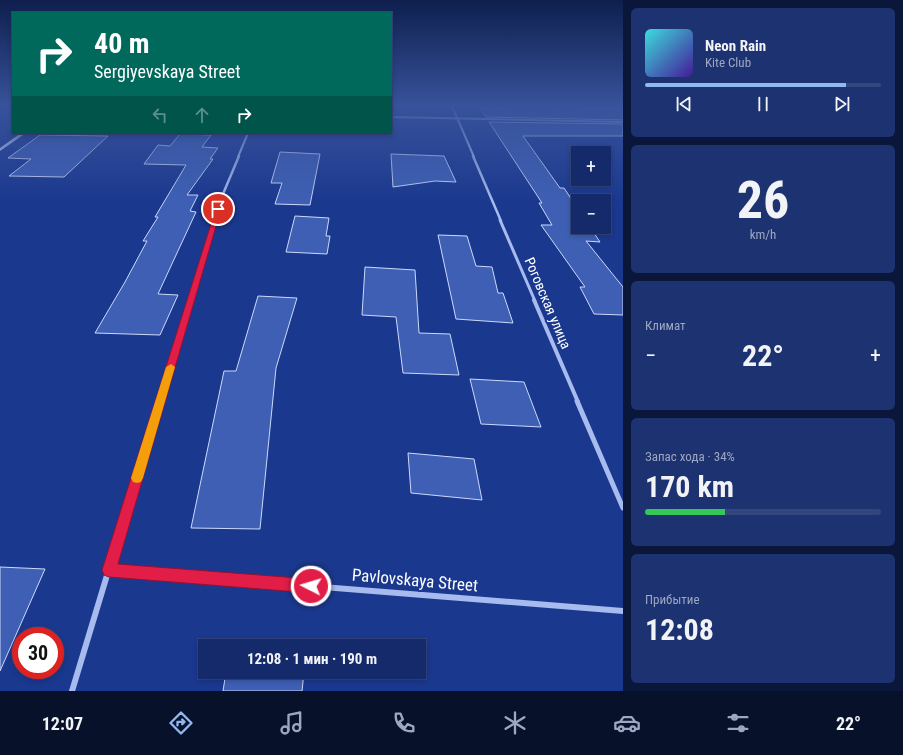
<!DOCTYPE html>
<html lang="ru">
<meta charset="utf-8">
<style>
:root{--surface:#142a6a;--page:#1d3270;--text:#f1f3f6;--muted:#9da7c1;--line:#33467e;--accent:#90b9f0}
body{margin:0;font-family:"Roboto Condensed",sans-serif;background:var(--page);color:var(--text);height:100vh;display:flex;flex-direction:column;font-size:15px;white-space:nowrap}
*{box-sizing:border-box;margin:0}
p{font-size:13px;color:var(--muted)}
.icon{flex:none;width:22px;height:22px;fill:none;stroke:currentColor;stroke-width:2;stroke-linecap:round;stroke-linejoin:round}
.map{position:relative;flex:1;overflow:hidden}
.drawer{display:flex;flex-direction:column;gap:8px;padding:8px;background:#0b173a;width:280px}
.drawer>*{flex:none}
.hud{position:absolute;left:12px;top:12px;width:380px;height:122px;border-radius:0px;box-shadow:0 2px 6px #0003,0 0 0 1px var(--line);background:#00695c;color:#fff;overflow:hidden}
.fabs{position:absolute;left:571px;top:146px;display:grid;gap:8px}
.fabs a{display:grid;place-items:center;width:40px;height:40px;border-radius:0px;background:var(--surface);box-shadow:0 2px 6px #0003,0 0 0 1px var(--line);font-size:20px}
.speed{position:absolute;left:12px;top:627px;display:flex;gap:8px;font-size:20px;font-weight:700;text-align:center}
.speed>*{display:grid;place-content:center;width:52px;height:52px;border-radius:50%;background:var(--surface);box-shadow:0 2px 6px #0003,0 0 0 1px var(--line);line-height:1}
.speed .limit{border:6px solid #d22;background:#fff;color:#111}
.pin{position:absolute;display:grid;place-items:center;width:34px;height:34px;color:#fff;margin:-17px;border:2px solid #fff;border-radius:50%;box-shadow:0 1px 4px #0007}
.me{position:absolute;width:44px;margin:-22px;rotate:275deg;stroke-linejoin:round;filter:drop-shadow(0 0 3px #0008)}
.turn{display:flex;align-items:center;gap:14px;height:84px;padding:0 16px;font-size:18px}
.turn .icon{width:52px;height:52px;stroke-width:2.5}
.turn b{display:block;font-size:28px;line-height:34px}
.lanes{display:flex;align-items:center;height:38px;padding:0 16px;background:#0003;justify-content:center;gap:20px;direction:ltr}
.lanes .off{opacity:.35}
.big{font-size:30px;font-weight:700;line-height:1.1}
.drawer .card{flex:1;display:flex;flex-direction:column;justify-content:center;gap:6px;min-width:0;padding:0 14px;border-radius:6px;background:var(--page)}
.drawer .dial{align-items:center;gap:0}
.dial b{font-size:52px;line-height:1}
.song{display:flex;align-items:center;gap:12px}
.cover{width:48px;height:48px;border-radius:6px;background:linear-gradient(135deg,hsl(180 70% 55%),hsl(260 70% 35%))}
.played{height:4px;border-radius:2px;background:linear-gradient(90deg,var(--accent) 85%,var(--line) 85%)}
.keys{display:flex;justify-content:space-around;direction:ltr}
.heat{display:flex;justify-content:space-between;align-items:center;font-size:22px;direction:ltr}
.charge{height:6px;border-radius:3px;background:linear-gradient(90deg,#34c759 34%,var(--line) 0)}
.trip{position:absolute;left:198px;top:639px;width:228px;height:40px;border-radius:0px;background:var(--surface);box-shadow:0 2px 6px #0003,0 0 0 1px var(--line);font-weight:700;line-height:40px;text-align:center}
.tabs{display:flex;height:64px;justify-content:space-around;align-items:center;background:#08112a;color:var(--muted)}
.tabs .icon{width:28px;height:28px}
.tabs .selected{color:var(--accent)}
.tabs b{font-size:18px;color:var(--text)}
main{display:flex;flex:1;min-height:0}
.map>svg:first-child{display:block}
</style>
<main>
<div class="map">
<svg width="623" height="691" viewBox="0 0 623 691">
<rect width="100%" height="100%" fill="#1a388e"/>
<path fill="#3e5fb4" stroke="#cdd9fa" d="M501,106L623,108V120L486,117L480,107L502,108Z
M489,122L623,124V136H523L560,188H564L578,209V227H590L600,242L586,241L623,287V315L594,314L580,287H585L541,225H552L539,203H542Z
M180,134L211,135L202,147L218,148L210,159H213L187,195H198L190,211L196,212L158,294L178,295L160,335L95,333L125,282L147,241H143L158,217H155L186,165L144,164L158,145L170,146Z
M40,135L108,136L64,177L9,176L31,159L8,158Z
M280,152L320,154L310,205L275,204L282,183H271Z
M391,154L444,156L456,182L435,181L393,187Z
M295,216L329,218L326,236H330L327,254L286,252Z
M438,235L467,236L476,266L492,267L498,293H503L513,323L456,319Z
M365,267L415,270L419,333L450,334L459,375L403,373L396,317L362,315Z
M258,296L297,298L276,368L260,529L191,528L224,371H236Z
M470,379L524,382L541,427L481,424Z
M408,453L474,459L482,500L411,493Z
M0,567L45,569L0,671Z
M226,672H304L302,691H223Z"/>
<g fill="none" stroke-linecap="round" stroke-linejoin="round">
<path stroke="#a7bbee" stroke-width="2" d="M452,106L474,157
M391,117L623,122
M238,157L248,133"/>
<path stroke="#a7bbee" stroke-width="2.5" d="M473,156L501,221
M215,221L223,194L239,156"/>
<path stroke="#a7bbee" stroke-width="3" d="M500,220L535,301
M191,301L215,220"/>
<path stroke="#a7bbee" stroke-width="4" d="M534,300L578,402
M160,402L191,300"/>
<path stroke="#a7bbee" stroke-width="5" d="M577,401L623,508
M121,530L160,401"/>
<path stroke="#a7bbee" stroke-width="6" d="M109,570L623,611
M72,691L121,529"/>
<path fill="#d4defa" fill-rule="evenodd" d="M21,133H26L0,151V148Z"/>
</g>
<linearGradient id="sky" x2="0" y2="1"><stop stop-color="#0e1f4e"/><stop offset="0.52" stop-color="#38539b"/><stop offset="1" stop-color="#38539b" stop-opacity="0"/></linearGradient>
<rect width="623" height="203" fill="url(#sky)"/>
<path fill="#e11d48" stroke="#92132f" d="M216,208L221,209L118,564L311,579L316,581L318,586L316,591L311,593L109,577L104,575L102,570Z"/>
<path fill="#f59e0b" d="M171,364L175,367L143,478L141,482L137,483L133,482L131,478L166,367Z"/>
<g text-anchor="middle" stroke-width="4" stroke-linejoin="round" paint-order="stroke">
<g font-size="14" fill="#fff" stroke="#1a388e">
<text transform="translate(548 303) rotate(67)" y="5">Роговская улица</text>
</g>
<g font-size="17" fill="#fff" stroke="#1a388e">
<text transform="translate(415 580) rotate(5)" y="6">Pavlovskaya Street</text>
</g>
</g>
</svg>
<div class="fabs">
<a>+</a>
<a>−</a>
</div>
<div class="speed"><div class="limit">30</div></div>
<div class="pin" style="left:218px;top:209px;background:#d93025"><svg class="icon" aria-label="arrive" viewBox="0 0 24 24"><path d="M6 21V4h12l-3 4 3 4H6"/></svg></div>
<svg class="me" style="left:311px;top:586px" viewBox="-20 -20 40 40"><circle r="17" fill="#e11d48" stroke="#fff" stroke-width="3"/><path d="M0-11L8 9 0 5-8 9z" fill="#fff"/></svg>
<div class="trip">12:08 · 1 мин · 190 m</div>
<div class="hud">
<div class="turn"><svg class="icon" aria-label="right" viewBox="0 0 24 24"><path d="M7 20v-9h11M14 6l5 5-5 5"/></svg><div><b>40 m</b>Sergiyevskaya Street</div></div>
<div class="lanes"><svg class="icon off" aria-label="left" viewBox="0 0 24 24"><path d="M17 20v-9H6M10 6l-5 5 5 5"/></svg><svg class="icon off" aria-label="ahead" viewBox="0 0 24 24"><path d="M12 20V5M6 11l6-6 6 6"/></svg><svg class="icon" aria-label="right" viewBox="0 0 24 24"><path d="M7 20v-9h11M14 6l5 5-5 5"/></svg></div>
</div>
</div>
<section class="drawer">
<div class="card">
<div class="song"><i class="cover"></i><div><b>Neon Rain</b><p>Kite Club</p></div></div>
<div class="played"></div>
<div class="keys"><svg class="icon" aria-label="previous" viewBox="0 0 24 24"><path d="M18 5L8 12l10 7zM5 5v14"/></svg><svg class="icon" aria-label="pause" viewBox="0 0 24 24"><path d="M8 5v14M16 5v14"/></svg><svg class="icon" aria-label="next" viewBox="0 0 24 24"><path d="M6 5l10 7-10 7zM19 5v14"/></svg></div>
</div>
<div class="card dial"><b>26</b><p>km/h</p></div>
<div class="card"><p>Климат</p>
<div class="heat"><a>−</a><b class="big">22°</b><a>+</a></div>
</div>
<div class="card"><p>Запас хода · 34%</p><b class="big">170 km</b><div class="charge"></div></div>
<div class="card"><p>Прибытие</p><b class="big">12:08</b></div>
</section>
</main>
<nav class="tabs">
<b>12:07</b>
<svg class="icon selected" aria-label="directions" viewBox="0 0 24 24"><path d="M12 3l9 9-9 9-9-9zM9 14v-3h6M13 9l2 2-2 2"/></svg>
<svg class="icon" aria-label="music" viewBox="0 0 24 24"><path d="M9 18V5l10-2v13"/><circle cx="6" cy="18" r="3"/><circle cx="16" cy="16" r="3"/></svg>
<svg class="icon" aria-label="phone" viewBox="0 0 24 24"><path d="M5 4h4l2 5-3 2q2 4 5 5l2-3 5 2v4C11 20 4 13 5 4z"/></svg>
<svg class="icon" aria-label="climate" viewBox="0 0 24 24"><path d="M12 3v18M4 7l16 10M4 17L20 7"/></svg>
<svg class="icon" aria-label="car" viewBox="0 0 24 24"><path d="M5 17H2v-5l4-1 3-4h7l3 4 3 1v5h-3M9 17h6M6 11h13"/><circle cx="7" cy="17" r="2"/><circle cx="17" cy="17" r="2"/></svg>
<svg class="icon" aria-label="filters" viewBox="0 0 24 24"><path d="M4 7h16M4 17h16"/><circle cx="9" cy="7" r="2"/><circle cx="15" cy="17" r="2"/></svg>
<b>22°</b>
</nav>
